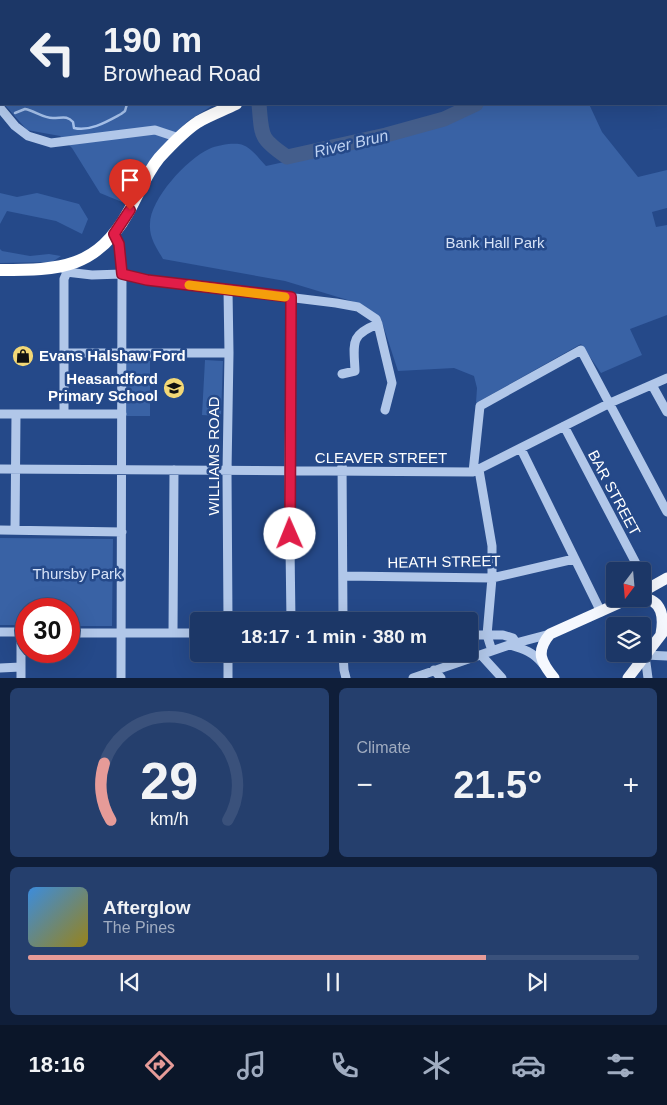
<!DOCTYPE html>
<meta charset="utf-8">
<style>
:root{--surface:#1c3767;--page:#253f6d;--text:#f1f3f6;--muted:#a0acc0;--line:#3a517b;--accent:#e69b98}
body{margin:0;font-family:Arial,sans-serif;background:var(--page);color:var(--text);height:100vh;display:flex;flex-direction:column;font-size:19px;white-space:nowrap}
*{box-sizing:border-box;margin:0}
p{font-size:16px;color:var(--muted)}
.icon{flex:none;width:28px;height:28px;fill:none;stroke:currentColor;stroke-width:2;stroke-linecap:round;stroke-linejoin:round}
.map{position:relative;height:678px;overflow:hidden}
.sheet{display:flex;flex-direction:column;gap:10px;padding:10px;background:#0f1e39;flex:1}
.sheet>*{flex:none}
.guide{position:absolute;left:0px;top:0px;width:668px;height:105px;box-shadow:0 5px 20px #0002,0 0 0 1px var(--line);background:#1c3767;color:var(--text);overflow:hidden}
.needle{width:32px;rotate:196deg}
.fabs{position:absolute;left:606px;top:562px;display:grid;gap:10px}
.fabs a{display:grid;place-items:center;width:45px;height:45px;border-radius:5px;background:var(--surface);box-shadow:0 5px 20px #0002,0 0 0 1px var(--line);font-size:25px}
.speed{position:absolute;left:15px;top:598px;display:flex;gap:10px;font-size:25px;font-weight:700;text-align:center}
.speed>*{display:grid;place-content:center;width:65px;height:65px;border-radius:50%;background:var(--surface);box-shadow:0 5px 20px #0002,0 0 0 1px var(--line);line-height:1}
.speed .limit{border:8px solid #d22;background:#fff;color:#111}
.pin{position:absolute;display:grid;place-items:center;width:42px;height:42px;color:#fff;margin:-51px -21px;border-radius:50% 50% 50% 0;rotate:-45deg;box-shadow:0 0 5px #0007}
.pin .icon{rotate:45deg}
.me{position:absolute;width:55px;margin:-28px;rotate:359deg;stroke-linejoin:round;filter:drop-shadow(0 0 4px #0008)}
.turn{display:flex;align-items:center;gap:18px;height:105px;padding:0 20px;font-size:22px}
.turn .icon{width:65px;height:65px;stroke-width:2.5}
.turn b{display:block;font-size:35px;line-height:42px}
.big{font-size:38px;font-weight:700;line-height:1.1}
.sheet .widget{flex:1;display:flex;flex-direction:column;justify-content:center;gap:8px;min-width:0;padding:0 18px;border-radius:8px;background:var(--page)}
.sheet .dial{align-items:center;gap:0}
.dial svg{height:130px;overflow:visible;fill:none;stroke:var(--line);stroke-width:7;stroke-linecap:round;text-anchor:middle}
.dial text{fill:var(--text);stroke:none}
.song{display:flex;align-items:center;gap:15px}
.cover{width:60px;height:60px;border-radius:8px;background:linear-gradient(135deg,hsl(210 70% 55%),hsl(50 70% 35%))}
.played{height:5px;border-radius:2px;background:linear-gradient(90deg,var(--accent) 75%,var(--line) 75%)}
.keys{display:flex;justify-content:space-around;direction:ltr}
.heat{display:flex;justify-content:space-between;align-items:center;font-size:28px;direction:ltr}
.sheet .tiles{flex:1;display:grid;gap:10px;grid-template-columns:1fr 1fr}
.widget:last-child{grid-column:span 2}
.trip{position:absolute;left:190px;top:612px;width:288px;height:50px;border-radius:5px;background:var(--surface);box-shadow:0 5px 20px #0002,0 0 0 1px var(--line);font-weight:700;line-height:50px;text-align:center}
.dock{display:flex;height:80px;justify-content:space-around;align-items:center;background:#0b1629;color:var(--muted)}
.dock .icon{width:35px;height:35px}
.dock .current{color:var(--accent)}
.dock b{font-size:22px;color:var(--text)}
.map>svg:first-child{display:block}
</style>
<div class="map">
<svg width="667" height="678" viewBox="0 0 667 678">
<rect width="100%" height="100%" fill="#254989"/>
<path fill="#3962a5" d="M0,0H418L1,1V100Z
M4,104H215L188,121L154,155L122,202L100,193L72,148L60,136L27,130Z
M486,104H589L602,132L638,177L667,170V208L652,212L656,227L667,225V315L630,329L642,355L601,373L581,344L476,403L477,388L474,376L454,368L398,371L381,319L361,304L285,281L163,259C157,248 149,238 150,224C150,199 187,159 209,149C217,145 232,143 239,144C251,146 258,158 266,166L425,131L441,125Z
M0,193L17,197L37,193L79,204L88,219L82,234L56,221L7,211L0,224Z
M0,249L2,251L30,256L49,254L61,256L52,262L0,263Z
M205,360L223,361L221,416L202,415Z
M126,361H150V416H126Z
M0,538L113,539L112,626H69V609H26V625H0Z"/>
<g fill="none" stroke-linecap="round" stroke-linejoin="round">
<path stroke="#a6c1ea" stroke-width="2.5" d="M15,113L25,109C35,111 43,118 53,118C62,118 67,115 73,122L74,128C90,132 108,121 121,114L125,111L127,104"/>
<path stroke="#445e8c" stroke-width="15" d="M42,0L44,1
M259,104C262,136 259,138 287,157L386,135L444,119L476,104"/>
<path stroke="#b1c7e9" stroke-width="9" d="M323,0V1
M0,108L15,126L28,136L51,143L155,130L179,138
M113,235L119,244L122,274L121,678
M64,266L66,272L92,275L122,274L147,280L336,303L358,307L376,319L378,324L392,383L385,410
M228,290L229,353L227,471L228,621
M64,353H229
M342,374L355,371C354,344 349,335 378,324
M652,385L667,412
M0,414H122
M64,414V279L67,272
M564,426L640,571
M521,449L601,612
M342,458L343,621
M0,469L473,472L610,403L667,378
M479,470L492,546V578L487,635L492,651
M473,472L480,406L581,350L667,512
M0,530L122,532
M15,530L16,414
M642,575L649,588
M343,576L492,578L574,559
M291,621L289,471L291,297
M0,632H25
M21,632V678
M69,633H199
M173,633L174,470
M469,635H503L513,638L516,643
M510,645C524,649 533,652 543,664
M228,654V678
M343,654L344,670L346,678
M481,655L502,678
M645,655L667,656
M643,659L646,663L648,678
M0,668L21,667
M434,670L441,678
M413,678L509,645L550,634"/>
<path stroke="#f5f8fe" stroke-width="11" d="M642,592L667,578
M642,598C663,600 664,618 661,634
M554,678C541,662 535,652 550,634L628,599
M628,678L667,627"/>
<path stroke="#fff" stroke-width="12" d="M433,1L434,0
M0,270C60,270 97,269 129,211C139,193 146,174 159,158C170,146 184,131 198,122C210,115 224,110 236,104"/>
</g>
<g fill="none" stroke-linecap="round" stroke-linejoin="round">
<g stroke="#92132f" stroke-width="12">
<path id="route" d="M130,210L114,234L119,244L122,274L147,280L291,297L290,534"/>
</g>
<use href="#route" stroke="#e11d48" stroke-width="9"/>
<path stroke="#f59e0b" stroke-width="9" d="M189,285L285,297"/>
</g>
<defs>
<g id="shop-disc" transform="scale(1.125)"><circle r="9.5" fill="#f3d876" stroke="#254989"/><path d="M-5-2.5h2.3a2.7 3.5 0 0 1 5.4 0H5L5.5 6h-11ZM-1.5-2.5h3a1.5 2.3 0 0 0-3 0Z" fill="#111"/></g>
<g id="school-disc" transform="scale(1.125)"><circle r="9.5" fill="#f3d876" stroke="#254989"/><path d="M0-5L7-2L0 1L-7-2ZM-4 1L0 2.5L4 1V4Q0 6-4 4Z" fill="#111"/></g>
</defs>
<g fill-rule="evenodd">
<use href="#shop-disc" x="23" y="356"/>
<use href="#school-disc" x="174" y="388"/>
</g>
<g text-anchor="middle" stroke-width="5" stroke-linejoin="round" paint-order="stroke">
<g font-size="15" fill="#d6e2f7" stroke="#254989">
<text x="495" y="248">Bank Hall Park</text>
<text x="77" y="579">Thursby Park</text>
</g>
<g font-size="15" font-weight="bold" fill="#fff" stroke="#254989" text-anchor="start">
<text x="39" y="361">Evans Halshaw Ford</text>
<text x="158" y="384" text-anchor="end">Heasandford<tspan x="158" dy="17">Primary School</tspan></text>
</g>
<g font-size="15" fill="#fff" stroke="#254989">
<text transform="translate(214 456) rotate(-90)" y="5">WILLIAMS ROAD</text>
<text x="381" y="463">CLEAVER STREET</text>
<text transform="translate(614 493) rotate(62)" y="5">BAR STREET</text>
<text transform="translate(444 562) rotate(-1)" y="5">HEATH STREET</text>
</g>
<g font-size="16" font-style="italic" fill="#bdd1f1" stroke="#254989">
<text transform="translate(351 143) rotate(-13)" y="6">River Brun</text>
</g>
</g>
</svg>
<div class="fabs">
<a><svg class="needle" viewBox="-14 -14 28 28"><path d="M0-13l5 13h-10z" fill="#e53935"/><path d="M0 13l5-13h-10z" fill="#a0acc0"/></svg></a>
<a><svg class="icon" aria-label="layers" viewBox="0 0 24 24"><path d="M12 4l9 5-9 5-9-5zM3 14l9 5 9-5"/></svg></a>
</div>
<div class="speed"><div class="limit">30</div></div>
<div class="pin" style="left:130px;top:210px;background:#d93025"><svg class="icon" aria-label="arrive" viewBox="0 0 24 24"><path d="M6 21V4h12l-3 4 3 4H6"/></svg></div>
<svg class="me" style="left:290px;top:534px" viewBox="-20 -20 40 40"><circle r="19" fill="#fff"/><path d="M0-13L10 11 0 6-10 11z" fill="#e11d48"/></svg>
<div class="trip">18:17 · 1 min · 380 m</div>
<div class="guide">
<div class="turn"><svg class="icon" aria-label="left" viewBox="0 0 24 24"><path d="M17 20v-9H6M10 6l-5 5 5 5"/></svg><div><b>190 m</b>Browhead Road</div></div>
</div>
</div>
<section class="sheet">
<div class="tiles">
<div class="widget dial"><svg viewBox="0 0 100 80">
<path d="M14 69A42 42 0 1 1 86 69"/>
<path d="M14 69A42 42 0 0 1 10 34" stroke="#e69b98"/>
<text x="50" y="56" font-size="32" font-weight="700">29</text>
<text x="50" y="72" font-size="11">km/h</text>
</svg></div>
<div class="widget"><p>Climate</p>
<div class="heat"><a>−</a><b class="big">21.5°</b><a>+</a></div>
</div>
<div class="widget">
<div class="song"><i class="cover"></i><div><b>Afterglow</b><p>The Pines</p></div></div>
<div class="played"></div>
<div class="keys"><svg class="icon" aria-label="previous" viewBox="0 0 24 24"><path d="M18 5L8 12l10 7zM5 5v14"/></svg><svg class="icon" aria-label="pause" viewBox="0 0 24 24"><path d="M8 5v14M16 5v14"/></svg><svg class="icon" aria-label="next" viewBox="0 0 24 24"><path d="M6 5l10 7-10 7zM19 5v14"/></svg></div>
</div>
</div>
</section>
<nav class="dock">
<b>18:16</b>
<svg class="icon current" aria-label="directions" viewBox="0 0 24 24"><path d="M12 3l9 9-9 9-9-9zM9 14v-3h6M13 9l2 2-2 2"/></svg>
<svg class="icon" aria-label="music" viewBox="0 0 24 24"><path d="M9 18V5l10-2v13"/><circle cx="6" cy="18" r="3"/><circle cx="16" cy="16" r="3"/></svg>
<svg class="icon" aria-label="phone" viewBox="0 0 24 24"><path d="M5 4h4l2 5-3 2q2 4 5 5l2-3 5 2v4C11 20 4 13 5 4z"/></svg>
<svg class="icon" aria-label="climate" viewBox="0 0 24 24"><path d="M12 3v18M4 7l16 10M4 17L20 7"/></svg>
<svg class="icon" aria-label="car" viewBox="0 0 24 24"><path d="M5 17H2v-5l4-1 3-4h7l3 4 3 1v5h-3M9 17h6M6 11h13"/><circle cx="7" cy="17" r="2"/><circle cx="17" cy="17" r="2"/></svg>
<svg class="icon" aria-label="filters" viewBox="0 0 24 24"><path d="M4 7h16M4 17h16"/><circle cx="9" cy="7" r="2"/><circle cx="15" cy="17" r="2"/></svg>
</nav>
